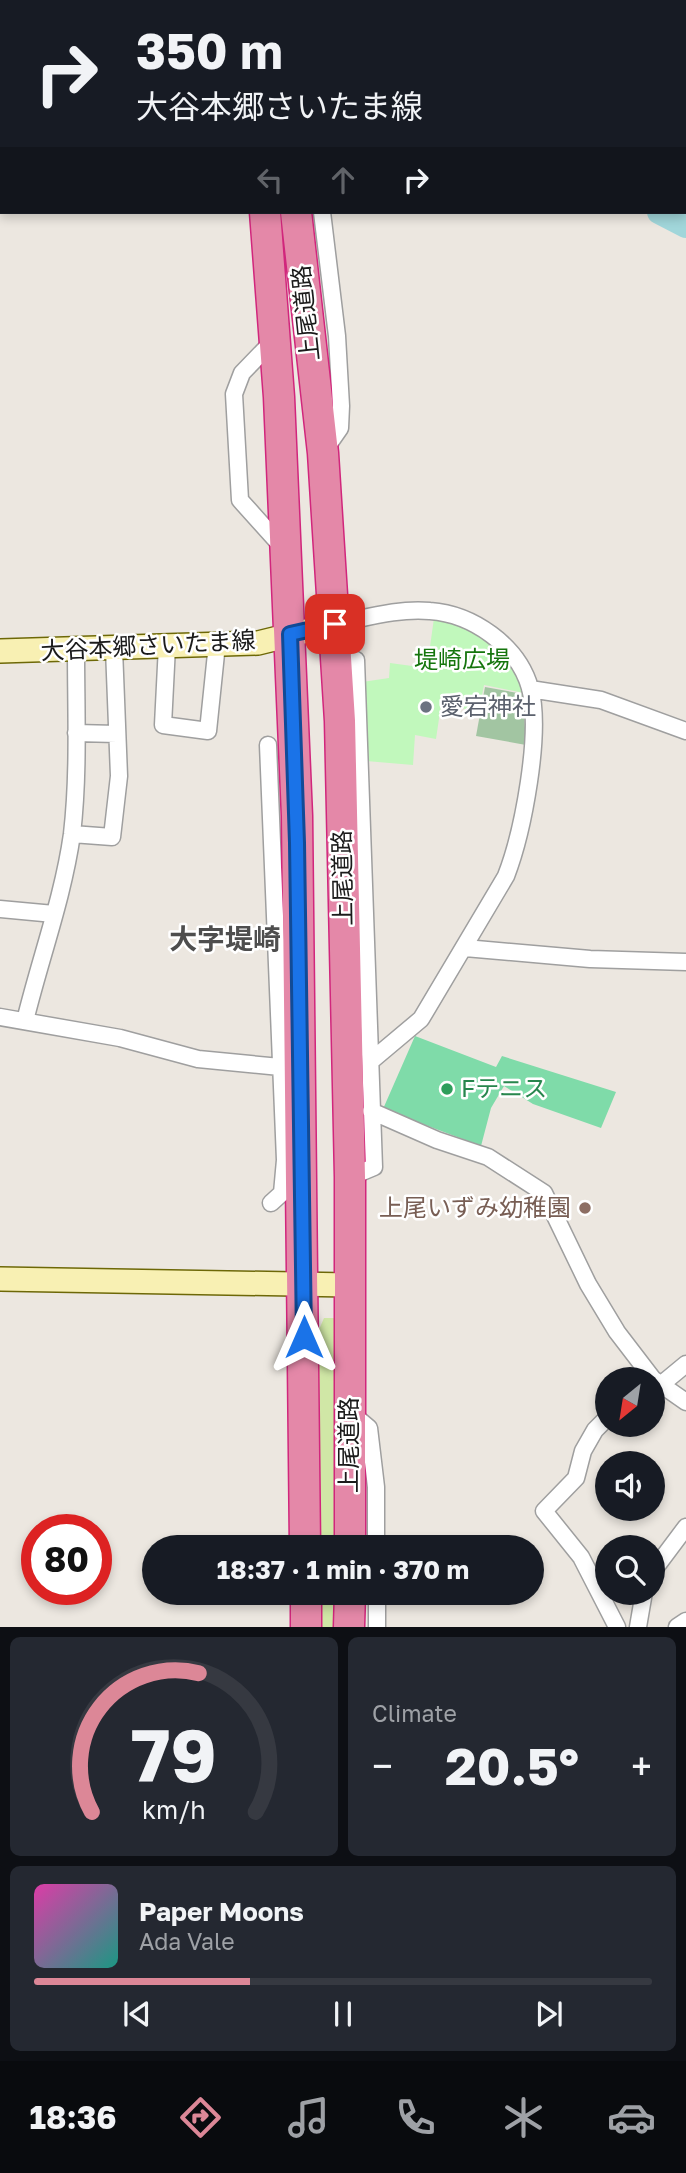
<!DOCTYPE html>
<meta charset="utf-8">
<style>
:root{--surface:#171b24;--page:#242831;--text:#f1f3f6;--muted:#9ea1a6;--line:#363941;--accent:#dc8797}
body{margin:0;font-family:"Golos Text","Noto Sans JP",sans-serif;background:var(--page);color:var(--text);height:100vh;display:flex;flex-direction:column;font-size:26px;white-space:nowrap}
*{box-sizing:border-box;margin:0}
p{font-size:23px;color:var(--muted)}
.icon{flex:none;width:38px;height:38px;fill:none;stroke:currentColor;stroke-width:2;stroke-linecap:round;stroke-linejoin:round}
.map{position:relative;height:1627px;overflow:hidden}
.drawer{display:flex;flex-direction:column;gap:10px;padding:10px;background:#0d0f14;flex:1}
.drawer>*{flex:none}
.top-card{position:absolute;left:0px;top:0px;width:686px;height:214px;box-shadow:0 4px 10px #0003;background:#171b24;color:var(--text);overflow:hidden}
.needle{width:46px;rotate:210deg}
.fabs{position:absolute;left:595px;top:1367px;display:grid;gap:14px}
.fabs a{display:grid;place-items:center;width:70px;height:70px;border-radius:50%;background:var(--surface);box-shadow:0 4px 10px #0003;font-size:35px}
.speed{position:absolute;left:21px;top:1514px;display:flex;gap:14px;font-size:35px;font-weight:700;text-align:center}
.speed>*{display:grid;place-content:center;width:91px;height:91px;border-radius:50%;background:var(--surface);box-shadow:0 4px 10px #0003;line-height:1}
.speed .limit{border:10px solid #d22;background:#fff;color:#111}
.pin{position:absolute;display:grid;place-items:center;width:60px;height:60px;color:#fff;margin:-30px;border-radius:14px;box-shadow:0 4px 10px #0006}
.me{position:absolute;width:77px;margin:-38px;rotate:0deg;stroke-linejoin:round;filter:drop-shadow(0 0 5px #0008)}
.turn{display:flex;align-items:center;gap:24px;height:147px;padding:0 21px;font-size:32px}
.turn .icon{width:91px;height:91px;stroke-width:2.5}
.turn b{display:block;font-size:49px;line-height:60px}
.lanes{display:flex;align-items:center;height:66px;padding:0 21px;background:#0003;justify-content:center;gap:35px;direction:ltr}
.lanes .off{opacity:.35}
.big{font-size:52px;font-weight:700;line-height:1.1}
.drawer .card{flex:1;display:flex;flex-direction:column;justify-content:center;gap:10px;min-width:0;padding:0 24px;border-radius:10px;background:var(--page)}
.drawer .dial{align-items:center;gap:0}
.dial svg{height:182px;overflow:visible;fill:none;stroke:var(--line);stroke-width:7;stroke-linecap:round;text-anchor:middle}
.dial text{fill:var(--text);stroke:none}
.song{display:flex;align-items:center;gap:21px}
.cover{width:84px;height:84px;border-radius:10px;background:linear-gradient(135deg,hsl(320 70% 55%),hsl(170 70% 35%))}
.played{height:7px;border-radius:4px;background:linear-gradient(90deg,var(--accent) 35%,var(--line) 35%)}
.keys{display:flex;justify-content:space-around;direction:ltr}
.heat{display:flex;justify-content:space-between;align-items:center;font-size:38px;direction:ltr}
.drawer .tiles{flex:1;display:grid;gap:10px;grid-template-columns:1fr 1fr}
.card:last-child{grid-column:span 2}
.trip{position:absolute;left:142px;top:1535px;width:402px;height:70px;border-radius:35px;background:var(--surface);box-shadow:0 4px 10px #0003;font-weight:700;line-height:70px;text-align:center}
.menu{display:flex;height:112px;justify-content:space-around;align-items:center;background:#090b0e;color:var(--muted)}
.menu .icon{width:49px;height:49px}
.menu .selected{color:var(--accent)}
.menu b{font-size:32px;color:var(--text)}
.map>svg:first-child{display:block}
</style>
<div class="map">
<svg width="686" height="1627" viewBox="0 0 686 1627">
<rect width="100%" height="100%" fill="#ece7e0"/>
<path fill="#d0e7a6" d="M324,1318H337L341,1547H312L318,1332Z
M313,1593H341V1627H313Z"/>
<path fill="#a2c5a2" d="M485,687L523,694L526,745L476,736Z"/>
<path fill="#c1f8bc" d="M434,618C490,632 500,641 524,693L484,685L479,711L441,705L436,739L415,735L413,765L366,761L362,682L389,678L390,663L427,668Z"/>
<path fill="#7fdba9" d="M415,1036L496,1067L502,1056L616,1092L601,1128L533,1104L504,1086L491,1108L481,1146L383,1109Z"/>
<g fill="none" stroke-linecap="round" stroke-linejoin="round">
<path stroke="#a1d6da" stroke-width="24" d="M0,150L2,151
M659,212L686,226"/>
<g stroke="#9f9f9f" stroke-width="19">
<path id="street" d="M208,0V2
M671,2V0
M322,212L337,336L341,406L340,428L324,451
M275,339L242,373L234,394L240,500L284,549
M335,624C366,618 398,608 430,611C472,614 518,645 530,688C542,733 523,832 506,876L421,1019L371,1061
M167,646L163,725L208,731L217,644
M530,689L601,700L686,731
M76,733L117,734
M268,745L285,1160L282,1193L271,1203
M72,834L112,837L119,776L114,649
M0,909L54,914
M465,948L590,959L686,962
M0,1017L120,1038L198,1059L280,1067
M25,1021C40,959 63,898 72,834C79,774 76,711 76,651
M371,1111L437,1140L488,1157L544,1193L588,1284L617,1332L653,1379L686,1402
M350,1177L374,1167L356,660
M663,1383L686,1364
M350,1412L369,1428L376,1487V1547
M607,1418L595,1430L583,1451L576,1478L544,1511L581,1557L617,1627
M653,1571L686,1527
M377,1592V1627
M638,1627L644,1592
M677,1627L686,1621"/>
</g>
<g stroke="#6d6807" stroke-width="26">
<path id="secondary" d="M684,99H686
M0,651L258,643L335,624
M0,1279L349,1285"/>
</g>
<g stroke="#d1267c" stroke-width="33">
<path id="highway" d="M243,0V2
M273,0V2
M265,212L279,397L297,816L305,1547
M296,212L323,453L340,721L350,1177V1547
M306,1592V1627
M349,1627L350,1592"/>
</g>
<use href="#street" stroke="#fff" stroke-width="16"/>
<use href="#secondary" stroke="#f8f0b3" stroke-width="23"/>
<use href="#highway" stroke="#e488a8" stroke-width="30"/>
</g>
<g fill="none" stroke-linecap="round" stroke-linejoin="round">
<g stroke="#114b97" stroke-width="18">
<path id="route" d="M304,1337L297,843L290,634L335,624"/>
</g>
<use href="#route" stroke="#1a73e8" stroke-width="12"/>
</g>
<circle fill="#6b7280" stroke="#fff" stroke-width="2.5" cx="426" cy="707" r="7"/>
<circle fill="#2e9e5b" stroke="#fff" stroke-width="2.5" cx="447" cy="1089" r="7"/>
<circle fill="#8d6e63" stroke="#fff" stroke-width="2.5" cx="585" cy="1208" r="7"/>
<g text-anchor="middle" stroke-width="5" stroke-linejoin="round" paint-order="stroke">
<g font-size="24" fill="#1b1b1b" stroke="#fff">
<text transform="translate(306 313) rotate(-96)" y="8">上尾道路</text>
<text transform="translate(148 646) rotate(-3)" y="8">大谷本郷さいたま線</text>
<text transform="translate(343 878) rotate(-91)" y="8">上尾道路</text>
<text transform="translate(349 1445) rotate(-90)" y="8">上尾道路</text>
</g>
<g font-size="24" fill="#15750d" stroke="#fff">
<text x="462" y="668">堤崎広場</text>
</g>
<g font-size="24" fill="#5b616d" stroke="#fff" text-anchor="start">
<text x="440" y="715">愛宕神社</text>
</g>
<g font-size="24" fill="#27864d" stroke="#fff" text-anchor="start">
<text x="461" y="1097">Fテニス</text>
</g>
<g font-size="24" fill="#785e54" stroke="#fff" text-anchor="end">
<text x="571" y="1216">上尾いずみ幼稚園</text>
</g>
<g font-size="28" font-weight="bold" fill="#4e4e4e" stroke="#fff">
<text x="225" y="949">大字堤崎</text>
</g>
</g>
</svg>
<div class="fabs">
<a><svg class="needle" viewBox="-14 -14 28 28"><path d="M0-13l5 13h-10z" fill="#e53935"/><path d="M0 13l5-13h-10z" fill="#9ea1a6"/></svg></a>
<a><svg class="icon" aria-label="sound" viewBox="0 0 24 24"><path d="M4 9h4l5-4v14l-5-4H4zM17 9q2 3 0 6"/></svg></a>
<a><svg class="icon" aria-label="search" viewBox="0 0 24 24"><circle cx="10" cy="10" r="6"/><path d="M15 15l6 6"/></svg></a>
</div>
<div class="speed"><div class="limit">80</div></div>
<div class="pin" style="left:335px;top:624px;background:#d93025"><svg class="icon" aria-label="arrive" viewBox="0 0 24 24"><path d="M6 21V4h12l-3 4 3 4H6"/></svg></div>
<svg class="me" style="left:304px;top:1337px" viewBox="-20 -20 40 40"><path d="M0-17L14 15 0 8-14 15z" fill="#1a73e8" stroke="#fff" stroke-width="4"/></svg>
<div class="trip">18:37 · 1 min · 370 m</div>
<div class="top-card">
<div class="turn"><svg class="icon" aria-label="right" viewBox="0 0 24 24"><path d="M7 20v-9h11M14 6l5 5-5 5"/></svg><div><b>350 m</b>大谷本郷さいたま線</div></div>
<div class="lanes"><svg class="icon off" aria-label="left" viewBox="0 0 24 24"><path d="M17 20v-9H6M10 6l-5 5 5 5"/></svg><svg class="icon off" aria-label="ahead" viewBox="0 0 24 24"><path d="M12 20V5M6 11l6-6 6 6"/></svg><svg class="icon" aria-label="right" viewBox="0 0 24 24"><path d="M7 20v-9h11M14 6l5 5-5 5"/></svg></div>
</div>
</div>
<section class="drawer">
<div class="tiles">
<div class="card dial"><svg viewBox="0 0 100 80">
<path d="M14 69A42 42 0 1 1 86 69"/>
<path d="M14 69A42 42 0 0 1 61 8" stroke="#dc8797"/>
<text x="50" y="56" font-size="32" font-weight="700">79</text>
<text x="50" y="72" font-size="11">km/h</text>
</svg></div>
<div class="card"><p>Climate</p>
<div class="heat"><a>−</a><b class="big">20.5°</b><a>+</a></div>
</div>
<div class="card">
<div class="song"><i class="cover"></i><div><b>Paper Moons</b><p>Ada Vale</p></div></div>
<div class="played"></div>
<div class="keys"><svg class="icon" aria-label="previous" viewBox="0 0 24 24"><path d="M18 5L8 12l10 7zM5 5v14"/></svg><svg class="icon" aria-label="pause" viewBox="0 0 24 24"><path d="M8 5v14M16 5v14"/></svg><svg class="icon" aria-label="next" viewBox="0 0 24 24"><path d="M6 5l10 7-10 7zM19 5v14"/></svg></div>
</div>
</div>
</section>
<nav class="menu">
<b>18:36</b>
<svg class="icon selected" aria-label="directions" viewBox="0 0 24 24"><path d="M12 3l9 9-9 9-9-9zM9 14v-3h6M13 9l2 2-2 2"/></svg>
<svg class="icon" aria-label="music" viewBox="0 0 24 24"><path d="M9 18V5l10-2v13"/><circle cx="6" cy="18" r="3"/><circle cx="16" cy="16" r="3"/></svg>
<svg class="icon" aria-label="phone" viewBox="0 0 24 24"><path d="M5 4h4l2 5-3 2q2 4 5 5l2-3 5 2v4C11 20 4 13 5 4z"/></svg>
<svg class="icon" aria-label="climate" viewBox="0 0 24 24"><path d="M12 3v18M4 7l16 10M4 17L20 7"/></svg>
<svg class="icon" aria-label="car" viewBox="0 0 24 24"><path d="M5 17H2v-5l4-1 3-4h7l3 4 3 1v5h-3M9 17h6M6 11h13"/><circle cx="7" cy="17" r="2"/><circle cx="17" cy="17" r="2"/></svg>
</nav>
